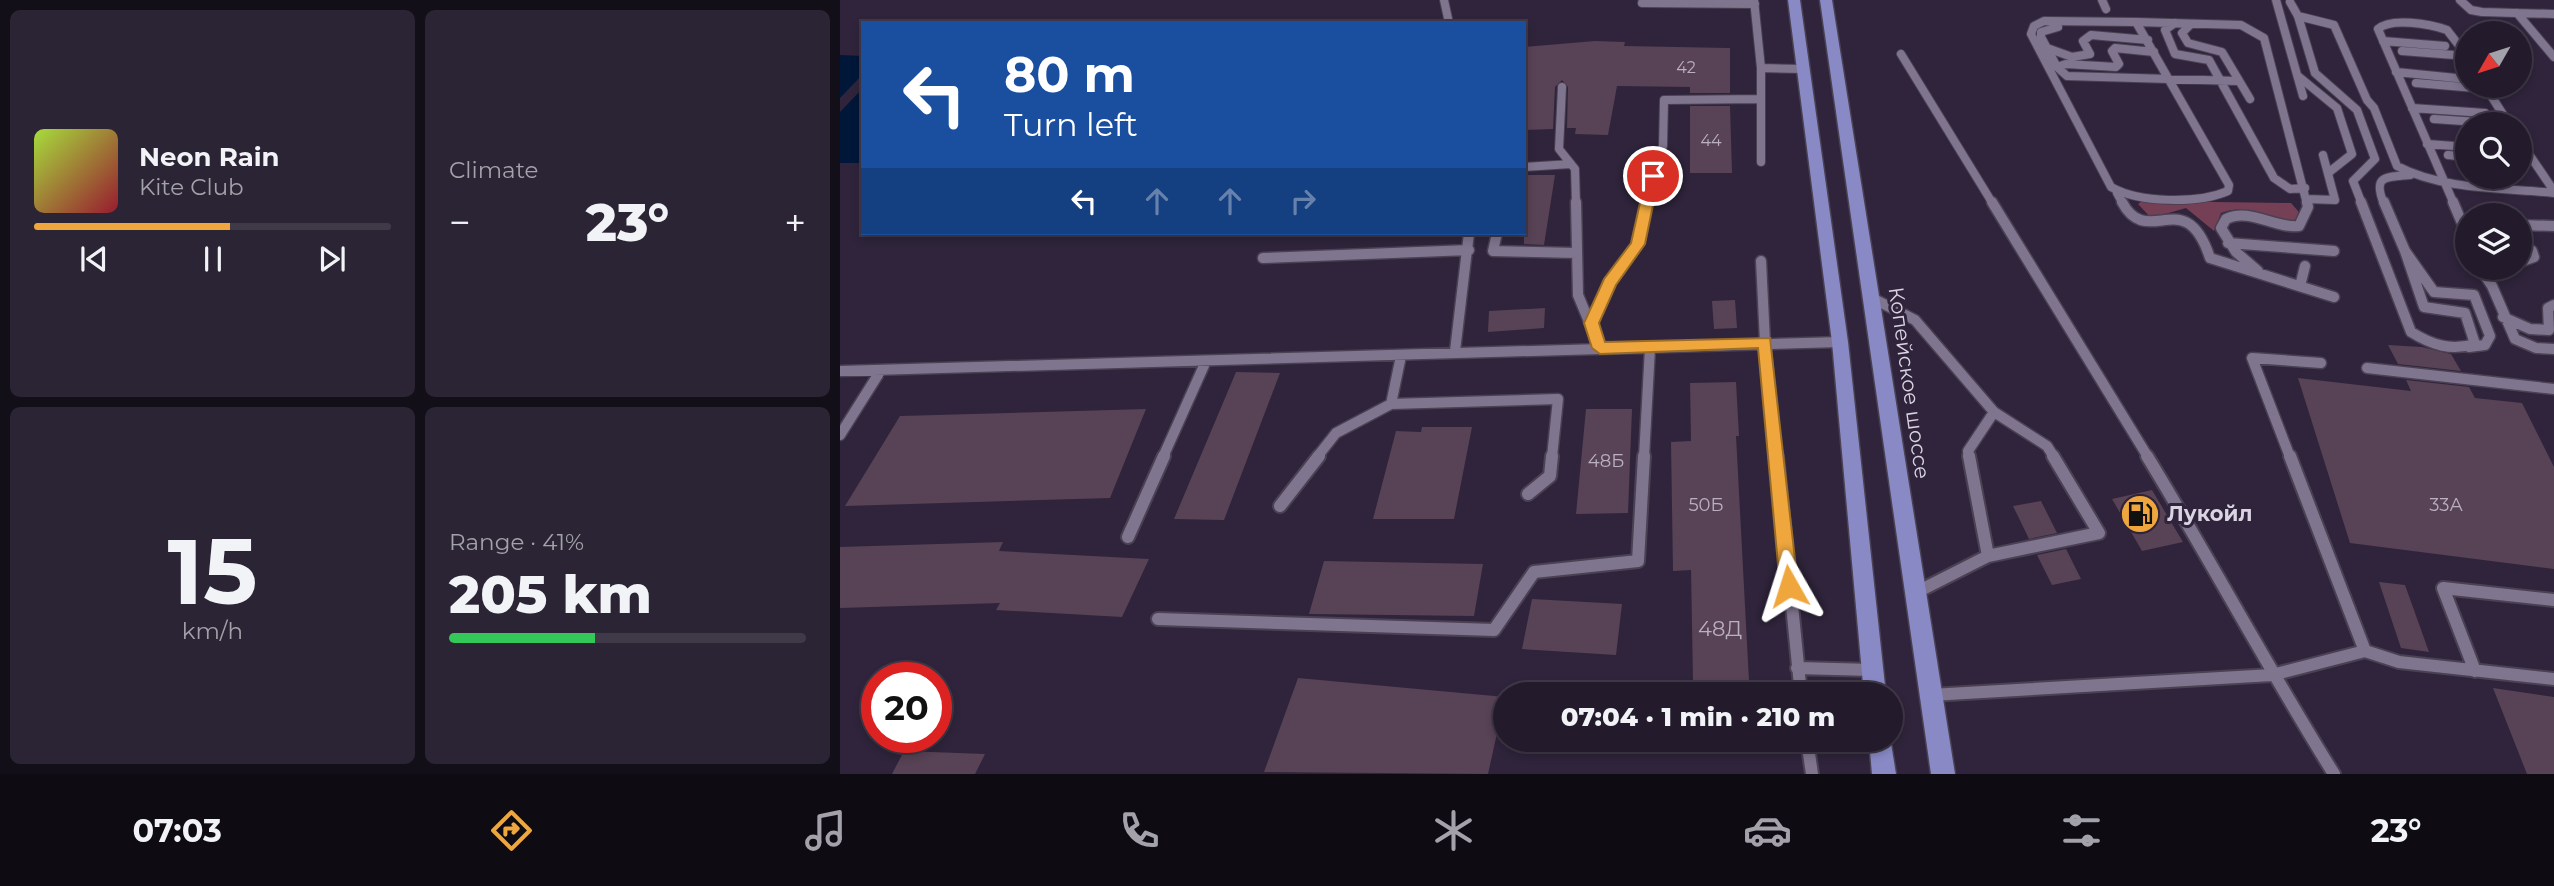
<!DOCTYPE html>
<meta charset="utf-8">
<style>
:root{--surface:#231b2c;--page:#2b2434;--text:#f1f3f6;--muted:#a3a1a9;--line:#403948;--accent:#efa73d}
body{margin:0;font-family:Montserrat,sans-serif;background:var(--page);color:var(--text);height:100vh;display:flex;flex-direction:column;font-size:26px;white-space:nowrap}
*{box-sizing:border-box;margin:0}
p{font-size:23px;color:var(--muted)}
.icon{flex:none;width:38px;height:38px;fill:none;stroke:currentColor;stroke-width:2;stroke-linecap:round;stroke-linejoin:round}
.map{position:relative;flex:1;overflow:hidden}
.drawer{display:flex;flex-direction:column;gap:10px;padding:10px;background:#130f18;width:840px}
.drawer>*{flex:none}
.hud{position:absolute;left:21px;top:21px;width:665px;height:214px;border-radius:0px;box-shadow:0 4px 10px #0003,0 0 0 2px var(--line);background:#1a4fa0;color:#fff;overflow:hidden}
.needle{width:46px;rotate:231deg}
.tools{position:absolute;left:1615px;top:21px;display:grid;gap:14px}
.tools a{display:grid;place-items:center;width:77px;height:77px;border-radius:50%;background:var(--surface);box-shadow:0 4px 10px #0003,0 0 0 2px var(--line);font-size:35px}
.speed{position:absolute;left:21px;top:662px;display:flex;gap:14px;font-size:35px;font-weight:700;text-align:center}
.speed>*{display:grid;place-content:center;width:91px;height:91px;border-radius:50%;background:var(--surface);box-shadow:0 4px 10px #0003,0 0 0 2px var(--line);line-height:1}
.speed .limit{border:10px solid #d22;background:#fff;color:#111}
.pin{position:absolute;display:grid;place-items:center;width:60px;height:60px;color:#fff;margin:-30px;border:4px solid #fff;border-radius:50%;box-shadow:0 2px 7px #0007}
.me{position:absolute;width:77px;margin:-38px;rotate:354deg;stroke-linejoin:round;filter:drop-shadow(0 0 5px #0008)}
.turn{display:flex;align-items:center;gap:24px;height:147px;padding:0 28px;font-size:32px}
.turn .icon{width:91px;height:91px;stroke-width:2.5}
.turn b{display:block;font-size:49px;line-height:60px}
.lanes{display:flex;align-items:center;height:66px;padding:0 28px;background:#0003;justify-content:center;gap:35px;direction:ltr}
.lanes .off{opacity:.35}
.big{font-size:52px;font-weight:800;line-height:1.1}
.drawer .card{flex:1;display:flex;flex-direction:column;justify-content:center;gap:10px;min-width:0;padding:0 24px;border-radius:10px;background:var(--page)}
.drawer .dial{align-items:center;gap:0}
.dial b{font-size:91px;line-height:1}
.song{display:flex;align-items:center;gap:21px}
.cover{width:84px;height:84px;border-radius:10px;background:linear-gradient(135deg,hsl(80 70% 55%),hsl(350 70% 35%))}
.played{height:7px;border-radius:4px;background:linear-gradient(90deg,var(--accent) 55%,var(--line) 55%)}
.keys{display:flex;justify-content:space-around;direction:ltr}
.heat{display:flex;justify-content:space-between;align-items:center;font-size:38px;direction:ltr}
.charge{height:10px;border-radius:5px;background:linear-gradient(90deg,#34c759 41%,var(--line) 0)}
.drawer .tiles{flex:1;display:grid;gap:10px;grid-template-columns:repeat(2,1fr)}
.trip{position:absolute;left:653px;top:682px;width:410px;height:70px;border-radius:35px;background:var(--surface);box-shadow:0 4px 10px #0003,0 0 0 2px var(--line);font-weight:800;line-height:70px;text-align:center}
.tabs{display:flex;height:112px;justify-content:space-around;align-items:center;background:#0e0b12;color:var(--muted)}
.tabs .icon{width:49px;height:49px}
.tabs .on{color:var(--accent)}
.tabs b{font-size:32px;color:var(--text)}
main{display:flex;flex:1;min-height:0}
.map>svg:first-child{display:block}
</style>
<main>
<section class="drawer">
<div class="tiles">
<div class="card">
<div class="song"><i class="cover"></i><div><b>Neon Rain</b><p>Kite Club</p></div></div>
<div class="played"></div>
<div class="keys"><svg class="icon" aria-label="previous" viewBox="0 0 24 24"><path d="M18 5L8 12l10 7zM5 5v14"/></svg><svg class="icon" aria-label="pause" viewBox="0 0 24 24"><path d="M8 5v14M16 5v14"/></svg><svg class="icon" aria-label="next" viewBox="0 0 24 24"><path d="M6 5l10 7-10 7zM19 5v14"/></svg></div>
</div>
<div class="card"><p>Climate</p>
<div class="heat"><a>−</a><b class="big">23°</b><a>+</a></div>
</div>
<div class="card dial"><b>15</b><p>km/h</p></div>
<div class="card"><p>Range · 41%</p><b class="big">205 km</b><div class="charge"></div></div>
</div>
</section>
<div class="map">
<svg width="1714" height="774" viewBox="0 0 1714 774">
<rect width="100%" height="100%" fill="#2f243b"/>
<path fill="#753f55" d="M1302,201L1451,203L1458,211L1459,218L1446,223C1422,217 1406,203 1381,213L1374,231L1346,208L1311,218L1298,204Z"/>
<path fill="#001739" d="M0,55L23,56V74L0,98Z
M23,88V163H0V112Z"/>
<path fill="#584255" d="M755,41L785,42L784,46L890,48V93H850V87L777,86L768,135L735,134L736,128H727L728,87L722,80L715,87L713,129L684,130V47Z
M850,106H890L892,173H850Z
M684,175H715L704,245L684,244Z
M895,300L897,328L874,329L872,301Z
M705,308L704,328L648,332L649,311Z
M1548,345L1582,347L1611,354L1621,371L1558,364Z
M396,372L440,373L384,520L334,519Z
M1458,378L1571,391L1566,380L1629,387L1635,398L1682,403L1714,467V569L1510,543Z
M896,382L899,436H896L909,681L853,682L851,570L833,571L831,442L851,441L850,383Z
M306,409L270,498L5,506L60,416Z
M746,409H792L788,513L736,514Z
M582,427H632L614,519H533L556,431L581,432Z
M1312,490L1343,542L1302,551L1272,499Z
M1201,501L1217,533L1189,539L1173,506Z
M163,542L159,551L309,559L282,617L156,610L160,603L0,608V547Z
M1226,549L1241,579L1212,585L1197,555Z
M484,561L643,564L634,616L469,614Z
M1539,582L1565,585L1589,652L1561,648Z
M692,599L782,604L776,655L682,649Z
M458,678L665,697L648,774L424,772Z
M1653,688L1714,697V774H1687Z
M64,751L145,754L135,774H52Z"/>
<g fill="none" stroke-linecap="round" stroke-linejoin="round">
<g stroke="#4a4153" stroke-width="10">
<path id="lane-far2" d="M604,0L609,23
M803,0L802,3L915,4
M914,0L921,68V162
M1262,0L1266,9
M1436,0L1463,96
M1620,0L1631,10L1642,12L1714,14
M1450,2L1458,16L1475,73L1517,110L1535,159L1513,181L1522,204
M1677,13L1714,57
M1458,16L1494,25L1527,100L1534,108L1557,166C1602,190 1664,188 1714,193
M1204,21L1296,22L1389,185L1388,191C1358,204 1299,203 1271,187L1191,34L1194,26Z
M1296,22L1401,25L1424,38L1467,204
M1335,23L1325,30L1335,54L1369,60L1434,178L1450,189L1465,188
M1351,24L1342,33L1348,43L1382,52L1410,99
M1218,27L1201,32V37L1217,67L1227,76L1397,81
M1543,41L1605,46
M1207,48L1232,57L1250,54L1243,41L1251,35L1308,40
M1562,51L1627,56
M1061,54L1153,204
M1217,67L1226,64L1276,67L1279,64L1272,51L1275,48L1314,52
M921,68L964,69
M1556,72L1626,79
M1458,76L1497,108L1512,154L1488,173
M1576,83L1647,89
M1645,86L1669,124
M722,87L719,149L735,169L736,204
M1572,108L1645,113
M1594,119L1667,124
M1680,141L1714,191
M1587,144L1628,147
M823,146L824,100L921,99
M1608,155L1628,157
M684,167L731,164
M1277,193L1283,204
M1467,199L1495,200L1483,155
M807,204L813,176
M1544,204C1532,175 1546,177 1570,175
M1614,204L1538,29C1551,17 1590,24 1607,30L1628,57"/>
</g>
<g stroke="#4a4153" stroke-width="13">
<path id="lane-far1" d="M736,202L738,295L760,348
M1152,202L1308,457
M1282,202C1308,251 1345,182 1370,258L1494,297
M1521,202L1571,332C1592,345 1610,351 1635,344L1625,313L1584,307L1565,251
M1544,202L1565,251L1594,292L1634,295L1650,336L1645,345L1629,347
M1613,202L1628,237
M1680,225L1714,226
M657,233L653,251L737,253
M1388,243L1494,251
M1680,243L1692,251L1694,257L1680,262
M423,258L629,250
M921,261L925,342L937,457
M1640,268L1652,286L1675,339L1696,348L1714,349
M1418,271L1396,252L1381,228L1386,219C1409,207 1435,229 1459,226L1468,207L1467,202
M1460,286L1465,266
M1032,298L1075,320L1154,412L1207,446L1214,457
M1663,317L1690,329L1709,330L1708,308L1714,305
M751,323L769,283L798,244L807,202
M615,351L629,233
M1527,368L1714,389
M0,371L1000,342
M551,404L561,356
M0,435L41,370
M323,457L366,361
M477,457L496,433L551,404L718,399L712,457
M804,457L810,348
M1129,457L1128,451L1154,412
M1450,457L1412,358L1481,363"/>
</g>
<g stroke="#4a4153" stroke-width="16">
<path id="lane" d="M937,456L961,695
M1129,456L1148,556
M1307,456C1371,561 1429,670 1494,774
M688,494L710,476L712,456
M440,506L479,456
M288,537L324,456
M1075,593L1148,556L1259,533L1213,456
M318,619L654,630L694,572L798,561L804,456
M1525,651L1559,662L1714,679
M957,668L1032,670
M1635,671L1603,588L1714,600
M1091,695L1432,675L1525,651L1450,456
M967,740L972,774"/>
</g>
<g stroke="#4a4153" stroke-width="3">
<path id="primary" d="M948,0H960L1008,342L1046,695H1024L992,342Z
M980,0H992L1115,774H1091Z
M1050,737L1056,774H1032L1029,740H1050Z"/>
</g>
<use href="#lane-far2" stroke="#80758f" stroke-width="8"/>
<use href="#lane-far1" stroke="#80758f" stroke-width="10"/>
<use href="#lane" stroke="#80758f" stroke-width="12"/>
<use href="#primary" fill="#8989c6" fill-rule="evenodd"/>
</g>
<path fill="#efa73d" stroke="#9b6d28" stroke-width="2" d="M813,172L819,176L805,244L776,285L759,323L765,342L930,338L958,586L956,592L949,595L942,592L940,586L918,348L760,354L752,348L744,323L764,279L791,243L806,176Z"/>
<defs>
<g id="fuel-disc" transform="scale(2.0125)"><circle r="9.5" fill="#efa73d" stroke="#2f243b"/><path d="M-5.5-6h7V0h2V4h1.3V-2.5L3-4.5l.8-.8L6-3V5H2.5V1h-1V6h-7ZM-4.2-4.7v3.2H.2V-4.7Z" fill="#111"/></g>
</defs>
<g fill-rule="evenodd">
<use href="#fuel-disc" x="1300" y="514"/>
</g>
<g text-anchor="middle" stroke-width="6" stroke-linejoin="round" paint-order="stroke">
<g font-size="16" fill="#bab0c0">
<text x="846" y="73">42</text>
<text x="871" y="146">44</text>
</g>
<g font-size="18" fill="#bab0c0">
<text x="766" y="467">48Б</text>
<text x="866" y="511">50Б</text>
<text x="1606" y="511">33А</text>
</g>
<g font-size="21" fill="#dad4e3" stroke="#2f243b">
<text transform="translate(1069 383) rotate(82)" y="7">Копейское шоссе</text>
</g>
<g font-size="21" font-weight="bold" fill="#dad4e3" stroke="#2f243b" text-anchor="start">
<text x="1327" y="521">Лукойл</text>
</g>
<g font-size="21" fill="#bab0c0">
<text x="880" y="636">48Д</text>
</g>
</g>
</svg>
<div class="tools">
<a><svg class="needle" viewBox="-14 -14 28 28"><path d="M0-13l5 13h-10z" fill="#e53935"/><path d="M0 13l5-13h-10z" fill="#a3a1a9"/></svg></a>
<a><svg class="icon" aria-label="search" viewBox="0 0 24 24"><circle cx="10" cy="10" r="6"/><path d="M15 15l6 6"/></svg></a>
<a><svg class="icon" aria-label="layers" viewBox="0 0 24 24"><path d="M12 4l9 5-9 5-9-5zM3 14l9 5 9-5"/></svg></a>
</div>
<div class="speed"><div class="limit">20</div></div>
<div class="pin" style="left:813px;top:176px;background:#d93025"><svg class="icon" aria-label="arrive" viewBox="0 0 24 24"><path d="M6 21V4h12l-3 4 3 4H6"/></svg></div>
<svg class="me" style="left:949px;top:586px" viewBox="-20 -20 40 40"><path d="M0-17L14 15 0 8-14 15z" fill="#efa73d" stroke="#fff" stroke-width="4"/></svg>
<div class="trip">07:04 · 1 min · 210 m</div>
<div class="hud">
<div class="turn"><svg class="icon" aria-label="left" viewBox="0 0 24 24"><path d="M17 20v-9H6M10 6l-5 5 5 5"/></svg><div><b>80 m</b>Turn left</div></div>
<div class="lanes"><svg class="icon" aria-label="left" viewBox="0 0 24 24"><path d="M17 20v-9H6M10 6l-5 5 5 5"/></svg><svg class="icon off" aria-label="ahead" viewBox="0 0 24 24"><path d="M12 20V5M6 11l6-6 6 6"/></svg><svg class="icon off" aria-label="ahead" viewBox="0 0 24 24"><path d="M12 20V5M6 11l6-6 6 6"/></svg><svg class="icon off" aria-label="right" viewBox="0 0 24 24"><path d="M7 20v-9h11M14 6l5 5-5 5"/></svg></div>
</div>
</div>
</main>
<nav class="tabs">
<b>07:03</b>
<svg class="icon on" aria-label="directions" viewBox="0 0 24 24"><path d="M12 3l9 9-9 9-9-9zM9 14v-3h6M13 9l2 2-2 2"/></svg>
<svg class="icon" aria-label="music" viewBox="0 0 24 24"><path d="M9 18V5l10-2v13"/><circle cx="6" cy="18" r="3"/><circle cx="16" cy="16" r="3"/></svg>
<svg class="icon" aria-label="phone" viewBox="0 0 24 24"><path d="M5 4h4l2 5-3 2q2 4 5 5l2-3 5 2v4C11 20 4 13 5 4z"/></svg>
<svg class="icon" aria-label="climate" viewBox="0 0 24 24"><path d="M12 3v18M4 7l16 10M4 17L20 7"/></svg>
<svg class="icon" aria-label="car" viewBox="0 0 24 24"><path d="M5 17H2v-5l4-1 3-4h7l3 4 3 1v5h-3M9 17h6M6 11h13"/><circle cx="7" cy="17" r="2"/><circle cx="17" cy="17" r="2"/></svg>
<svg class="icon" aria-label="filters" viewBox="0 0 24 24"><path d="M4 7h16M4 17h16"/><circle cx="9" cy="7" r="2"/><circle cx="15" cy="17" r="2"/></svg>
<b>23°</b>
</nav>
